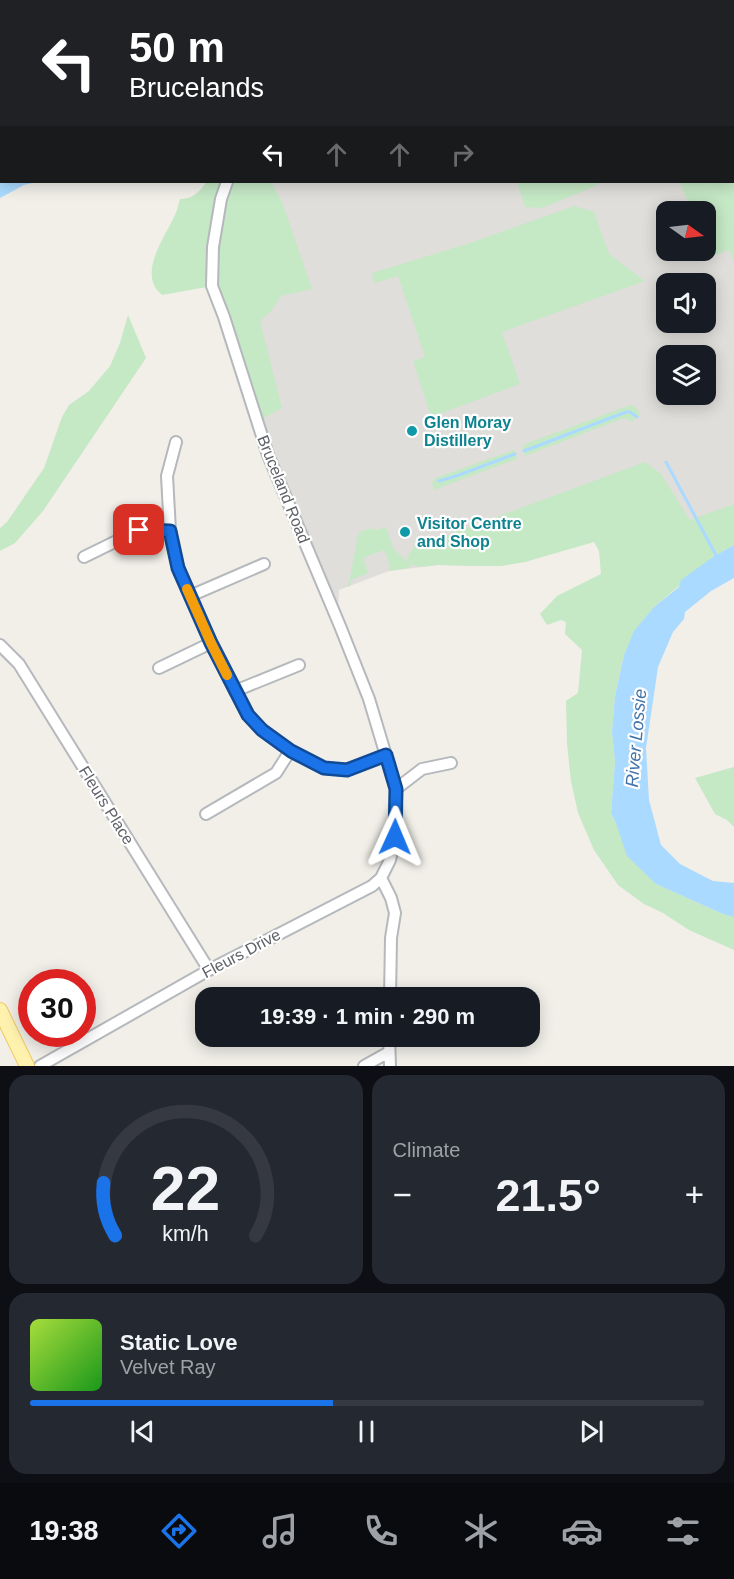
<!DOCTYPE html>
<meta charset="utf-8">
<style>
:root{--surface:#171b24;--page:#242831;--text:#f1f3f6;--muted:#9ea1a6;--line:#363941;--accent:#1a73e8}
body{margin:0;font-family:Arial,sans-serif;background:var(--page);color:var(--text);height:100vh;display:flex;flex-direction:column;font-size:22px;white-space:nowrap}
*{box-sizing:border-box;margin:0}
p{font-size:20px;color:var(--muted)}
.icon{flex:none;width:33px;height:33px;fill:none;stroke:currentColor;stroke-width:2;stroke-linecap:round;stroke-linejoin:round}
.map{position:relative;height:1066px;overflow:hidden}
.panel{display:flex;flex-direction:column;gap:9px;padding:9px;background:#0d0f14;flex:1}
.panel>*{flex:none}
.hud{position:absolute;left:0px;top:0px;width:735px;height:183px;box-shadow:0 3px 15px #0003;background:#202124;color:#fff;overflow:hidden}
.needle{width:39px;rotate:104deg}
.fabs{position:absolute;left:656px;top:201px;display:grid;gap:12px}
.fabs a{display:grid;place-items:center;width:60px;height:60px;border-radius:12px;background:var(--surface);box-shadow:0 3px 15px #0003;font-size:30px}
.speed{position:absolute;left:18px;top:969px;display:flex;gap:12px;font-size:30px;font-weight:700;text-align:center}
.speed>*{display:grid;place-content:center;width:78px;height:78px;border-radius:50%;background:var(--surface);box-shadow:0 3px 15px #0003;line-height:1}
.speed .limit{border:9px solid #d22;background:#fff;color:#111}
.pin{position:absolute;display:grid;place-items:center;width:51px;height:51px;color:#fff;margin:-26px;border-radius:12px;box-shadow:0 3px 9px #0006}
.me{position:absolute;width:66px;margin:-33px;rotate:1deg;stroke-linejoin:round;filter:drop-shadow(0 0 4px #0008)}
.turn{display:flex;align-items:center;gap:21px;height:126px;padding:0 30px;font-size:27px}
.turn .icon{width:78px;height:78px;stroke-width:2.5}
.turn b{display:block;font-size:42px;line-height:51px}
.lanes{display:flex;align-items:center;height:57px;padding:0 30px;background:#0003;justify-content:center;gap:30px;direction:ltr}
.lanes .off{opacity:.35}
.big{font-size:45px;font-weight:800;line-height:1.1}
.panel .tile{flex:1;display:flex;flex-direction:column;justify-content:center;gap:9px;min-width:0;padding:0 21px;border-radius:18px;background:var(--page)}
.panel .dial{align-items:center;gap:0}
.dial svg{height:156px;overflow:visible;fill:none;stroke:var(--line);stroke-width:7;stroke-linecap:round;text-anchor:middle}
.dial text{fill:var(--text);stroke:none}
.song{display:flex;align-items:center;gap:18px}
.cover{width:72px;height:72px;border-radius:9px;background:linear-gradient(135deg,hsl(80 70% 55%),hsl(120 70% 35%))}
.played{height:6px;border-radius:3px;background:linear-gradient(90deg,var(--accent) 45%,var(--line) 45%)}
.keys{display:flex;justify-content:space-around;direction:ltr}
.heat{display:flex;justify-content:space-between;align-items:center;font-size:33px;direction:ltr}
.panel .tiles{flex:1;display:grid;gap:9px;grid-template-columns:1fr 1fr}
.tile:last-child{grid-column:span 2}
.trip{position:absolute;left:195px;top:987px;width:345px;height:60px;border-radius:18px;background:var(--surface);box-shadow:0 3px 15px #0003;font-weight:800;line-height:60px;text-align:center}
.tab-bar{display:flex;height:96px;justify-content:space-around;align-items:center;background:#090b0e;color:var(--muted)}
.tab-bar .icon{width:42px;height:42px}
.tab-bar .active{color:var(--accent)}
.tab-bar b{font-size:27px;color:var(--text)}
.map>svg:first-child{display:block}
</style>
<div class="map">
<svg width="734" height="1066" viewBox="0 0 734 1066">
<rect width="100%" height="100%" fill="#f1efe8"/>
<path fill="#e0deda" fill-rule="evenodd" d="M734,133V529L706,544L679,504L525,562L481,566L438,565L389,571L339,590L338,613L268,455L224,317L232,182H734ZM666,212H705V250H666ZM666,284H705V322H666ZM666,356H705V394H666Z"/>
<path fill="#c5e8c5" d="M734,133V262L729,250L708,258L705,248V212L691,211L680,182H734Z
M204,182H271L282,202L312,289L281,296L271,311L260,321L282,408L262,419L212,286L162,295C137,274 164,239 174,217C177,212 178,205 180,199C192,199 198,193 205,184Z
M517,182H597L598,185L542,208L525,207Z
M574,206L594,212L609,254L645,281L502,332L520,384L431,417L413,361L425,357L398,276L375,283L372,273L470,243Z
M128,315L146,358L43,511L15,543L0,551V528L7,522L44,468L62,417L69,405L89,391L110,366L120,343Z
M630,405L634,406L641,413L632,422L624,418L525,456L522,448L525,444Z
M514,450L517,459L434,490L432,483L435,478Z
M645,462L661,474L690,520L734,504V545L713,557L654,607L635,631L624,655L615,696L612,731L615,762L611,813L616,823L656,884L723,914L734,916V950L689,930L663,913L644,904L618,885L594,850L578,813L571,781L567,743L566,701L578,693L582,650L565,634L566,622L561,620L547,625L540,614L557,596L601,574L599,551L594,542L525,562L501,566H481L438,565L420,567L410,564L409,568L389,571L390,566L384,550L363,558L368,573L351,580L350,586L348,587L358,536L361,531L372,528L376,530L386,527L393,548L407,562V559C413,543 421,541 437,539Z
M734,767V827L727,820L715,814L695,778Z"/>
<path fill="#aadaff" d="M0,182H37L24,185L0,198Z
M734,545V578L711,591L685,612L684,619L673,632L658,667L646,748L649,800L661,845L680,864L713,881L734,883V917L723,914L656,884L627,856L616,823L611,813L615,762L612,731L615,696L624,655L634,631L654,607L679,587L681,580L713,557Z"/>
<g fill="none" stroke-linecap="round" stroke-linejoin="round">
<path stroke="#aadaff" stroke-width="3" d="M524,451L626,412H630L637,417
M666,462L718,559
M439,481L459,475L515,454"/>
<g stroke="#b5b8bc" stroke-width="14">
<path id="minor" d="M485,2L486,0
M176,442L167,476L170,531L178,568L211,643L248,715L262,730L290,751L324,768L347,770L386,755
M84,557L139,530L170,531
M190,596L264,564
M0,645L19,664L209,970
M159,668L211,643
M235,691L299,665
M396,789L422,769L451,763
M206,814L276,773L290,751
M381,878L391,898L395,913L391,938L390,998
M389,1036L390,1066
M40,1066L209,970L372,886L381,878L390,860L395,837L396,789L369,699L340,626L268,455L224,317L212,286L213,247L221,199L227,182
M364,1066L389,1052"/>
</g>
<g stroke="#f2c960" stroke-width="16">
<path id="major" d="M0,1010L27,1066"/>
</g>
<use href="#minor" stroke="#fff" stroke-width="10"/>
<use href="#major" stroke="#fff2af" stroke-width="14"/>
</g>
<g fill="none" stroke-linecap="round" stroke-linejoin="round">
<g stroke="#114b97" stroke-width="15">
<path id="route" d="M139,530L170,531L178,568L211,643L248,715L262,730L291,751L324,768L347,770L386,755L396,789L395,837"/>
</g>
<use href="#route" stroke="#1a73e8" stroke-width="10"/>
<path stroke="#f59e0b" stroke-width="10" d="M187,589L211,643L227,675"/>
</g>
<g fill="#0f9aa8" stroke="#fff" stroke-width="2">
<circle cx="412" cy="431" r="6"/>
<circle cx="405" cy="532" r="6"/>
</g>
<g text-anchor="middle" stroke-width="4.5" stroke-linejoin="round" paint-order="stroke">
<g font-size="16" font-weight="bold" fill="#0d838f" stroke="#fff" text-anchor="start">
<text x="424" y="428">Glen Moray<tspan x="424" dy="18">Distillery</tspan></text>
<text x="417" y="529">Visitor Centre<tspan x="417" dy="18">and Shop</tspan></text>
</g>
<g font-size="16" fill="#5f6368" stroke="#fff">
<text transform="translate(284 489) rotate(68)" y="6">Bruceland Road</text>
<text transform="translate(107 805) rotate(58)" y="6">Fleurs Place</text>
<text transform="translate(241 953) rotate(-28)" y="6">Fleurs Drive</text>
</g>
<g font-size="18" font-style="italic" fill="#4174aa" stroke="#fff">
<text transform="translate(636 738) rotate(-85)" y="6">River Lossie</text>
</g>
</g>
</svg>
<div class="fabs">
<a><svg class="needle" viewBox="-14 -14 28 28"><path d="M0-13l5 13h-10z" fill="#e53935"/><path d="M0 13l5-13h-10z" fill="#9ea1a6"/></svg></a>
<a><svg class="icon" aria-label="sound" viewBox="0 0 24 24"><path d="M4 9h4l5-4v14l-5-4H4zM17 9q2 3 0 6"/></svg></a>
<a><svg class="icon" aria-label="layers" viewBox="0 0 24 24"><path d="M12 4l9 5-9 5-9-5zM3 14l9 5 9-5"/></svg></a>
</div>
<div class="speed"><div class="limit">30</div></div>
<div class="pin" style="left:139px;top:530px;background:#d93025"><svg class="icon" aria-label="arrive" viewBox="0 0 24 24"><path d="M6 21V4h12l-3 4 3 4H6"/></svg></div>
<svg class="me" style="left:395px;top:837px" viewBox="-20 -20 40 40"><path d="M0-17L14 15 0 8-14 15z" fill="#1a73e8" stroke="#fff" stroke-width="4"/></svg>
<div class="trip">19:39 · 1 min · 290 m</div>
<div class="hud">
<div class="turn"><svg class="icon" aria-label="left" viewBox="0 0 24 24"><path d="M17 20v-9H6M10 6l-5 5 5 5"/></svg><div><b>50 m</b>Brucelands</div></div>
<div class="lanes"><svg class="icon" aria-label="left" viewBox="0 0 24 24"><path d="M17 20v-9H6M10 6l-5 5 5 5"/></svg><svg class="icon off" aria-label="ahead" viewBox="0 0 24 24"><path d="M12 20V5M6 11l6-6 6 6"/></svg><svg class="icon off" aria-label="ahead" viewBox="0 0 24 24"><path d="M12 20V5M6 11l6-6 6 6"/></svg><svg class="icon off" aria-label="right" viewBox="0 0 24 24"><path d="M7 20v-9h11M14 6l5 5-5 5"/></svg></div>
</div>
</div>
<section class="panel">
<div class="tiles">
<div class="tile dial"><svg viewBox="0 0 100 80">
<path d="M14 69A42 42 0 1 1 86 69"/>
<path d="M14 69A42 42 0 0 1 8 42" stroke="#1a73e8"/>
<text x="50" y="56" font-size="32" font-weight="700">22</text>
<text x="50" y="72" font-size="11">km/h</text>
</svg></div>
<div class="tile"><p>Climate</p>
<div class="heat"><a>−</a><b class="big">21.5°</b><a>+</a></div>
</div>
<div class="tile">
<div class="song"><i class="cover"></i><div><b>Static Love</b><p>Velvet Ray</p></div></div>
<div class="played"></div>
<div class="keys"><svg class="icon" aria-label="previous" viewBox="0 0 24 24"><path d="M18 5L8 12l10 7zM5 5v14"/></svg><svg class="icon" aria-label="pause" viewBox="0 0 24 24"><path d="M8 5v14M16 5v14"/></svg><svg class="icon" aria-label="next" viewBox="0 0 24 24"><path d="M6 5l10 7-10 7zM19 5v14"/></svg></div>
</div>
</div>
</section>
<nav class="tab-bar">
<b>19:38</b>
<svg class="icon active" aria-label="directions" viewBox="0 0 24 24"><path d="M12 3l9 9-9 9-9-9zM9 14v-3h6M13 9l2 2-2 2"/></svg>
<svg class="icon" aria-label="music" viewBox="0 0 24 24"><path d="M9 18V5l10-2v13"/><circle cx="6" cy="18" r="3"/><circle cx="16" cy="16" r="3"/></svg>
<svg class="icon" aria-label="phone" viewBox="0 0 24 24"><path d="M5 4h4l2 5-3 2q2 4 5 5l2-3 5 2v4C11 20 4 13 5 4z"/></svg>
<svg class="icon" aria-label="climate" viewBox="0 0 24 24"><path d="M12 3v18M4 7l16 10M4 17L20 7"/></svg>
<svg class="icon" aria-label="car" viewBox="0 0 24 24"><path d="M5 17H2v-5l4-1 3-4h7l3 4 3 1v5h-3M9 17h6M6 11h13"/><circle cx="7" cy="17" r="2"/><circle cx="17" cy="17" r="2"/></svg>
<svg class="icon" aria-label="filters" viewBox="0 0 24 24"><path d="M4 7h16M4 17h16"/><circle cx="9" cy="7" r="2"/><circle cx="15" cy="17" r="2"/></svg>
</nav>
